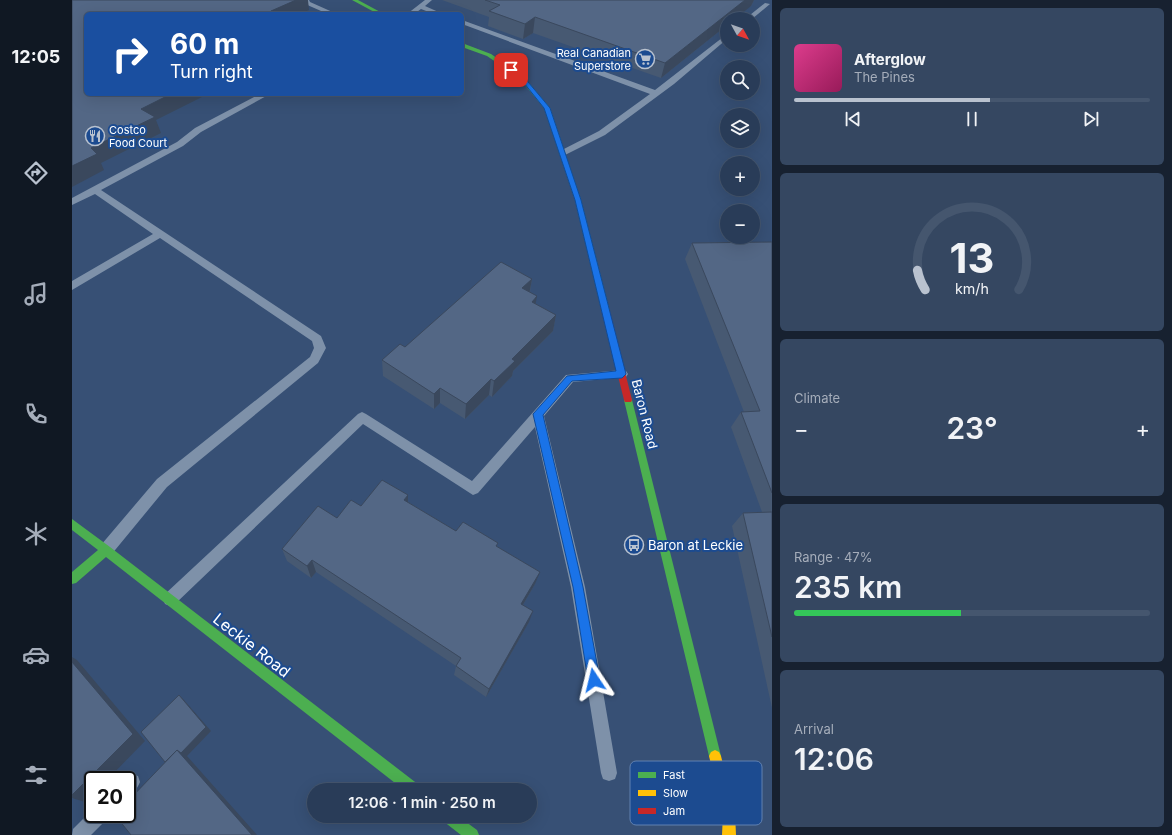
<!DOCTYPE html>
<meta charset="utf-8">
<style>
:root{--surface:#293c58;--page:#354761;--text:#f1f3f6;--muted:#a5adba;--line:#45566e;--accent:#b9c2cf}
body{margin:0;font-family:Inter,sans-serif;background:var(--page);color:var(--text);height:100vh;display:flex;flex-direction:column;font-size:15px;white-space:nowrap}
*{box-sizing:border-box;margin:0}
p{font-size:13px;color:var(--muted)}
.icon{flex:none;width:22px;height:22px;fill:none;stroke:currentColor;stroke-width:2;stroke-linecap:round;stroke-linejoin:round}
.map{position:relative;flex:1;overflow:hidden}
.panel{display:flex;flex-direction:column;gap:8px;padding:8px;background:#172130;width:400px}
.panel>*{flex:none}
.banner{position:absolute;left:12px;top:12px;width:380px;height:84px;border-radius:6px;box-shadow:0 4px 16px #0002,0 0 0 1px var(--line);background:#1a4fa0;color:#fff;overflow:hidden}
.needle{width:26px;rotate:130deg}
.buttons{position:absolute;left:648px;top:12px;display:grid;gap:8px}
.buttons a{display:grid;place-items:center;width:40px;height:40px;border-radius:50%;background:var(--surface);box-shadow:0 4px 16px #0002,0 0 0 1px var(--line);font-size:20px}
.speed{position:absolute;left:12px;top:771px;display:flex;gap:8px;font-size:20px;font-weight:700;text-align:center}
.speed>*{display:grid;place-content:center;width:52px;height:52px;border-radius:50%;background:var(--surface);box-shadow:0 4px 16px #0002,0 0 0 1px var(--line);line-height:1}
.speed .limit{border:2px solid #111;border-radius:6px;background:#fff;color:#111}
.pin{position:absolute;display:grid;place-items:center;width:34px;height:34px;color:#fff;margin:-17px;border-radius:8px;box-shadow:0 2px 6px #0006}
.me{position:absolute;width:44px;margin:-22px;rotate:350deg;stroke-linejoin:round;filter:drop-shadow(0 0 3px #0008)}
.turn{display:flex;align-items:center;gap:14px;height:84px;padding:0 20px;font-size:18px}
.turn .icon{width:52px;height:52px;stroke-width:2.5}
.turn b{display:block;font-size:28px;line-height:34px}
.big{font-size:30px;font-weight:600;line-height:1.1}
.panel .widget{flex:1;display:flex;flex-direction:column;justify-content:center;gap:6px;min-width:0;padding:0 14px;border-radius:6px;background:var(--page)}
.panel .dial{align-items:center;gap:0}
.dial svg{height:104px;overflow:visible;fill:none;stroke:var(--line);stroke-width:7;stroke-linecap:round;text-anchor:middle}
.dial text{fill:var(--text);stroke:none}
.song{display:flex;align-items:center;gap:12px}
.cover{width:48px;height:48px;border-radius:6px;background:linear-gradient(135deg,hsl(330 70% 55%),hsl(330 70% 35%))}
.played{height:4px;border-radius:2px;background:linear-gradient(90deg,var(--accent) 55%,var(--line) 55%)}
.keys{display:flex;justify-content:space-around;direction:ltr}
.heat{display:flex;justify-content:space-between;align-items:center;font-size:22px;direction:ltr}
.charge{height:6px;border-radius:3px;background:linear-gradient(90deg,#34c759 47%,var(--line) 0)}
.trip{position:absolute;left:235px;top:783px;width:230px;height:40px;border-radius:20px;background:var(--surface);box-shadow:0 4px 16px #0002,0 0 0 1px var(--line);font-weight:600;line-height:40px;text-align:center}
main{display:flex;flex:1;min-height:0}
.tab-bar{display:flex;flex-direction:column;width:72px;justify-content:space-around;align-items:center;background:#101823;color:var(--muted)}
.tab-bar .icon{width:28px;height:28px}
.tab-bar .on{color:var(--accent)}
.tab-bar b{font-size:18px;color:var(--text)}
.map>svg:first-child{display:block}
</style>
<main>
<nav class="tab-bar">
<b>12:05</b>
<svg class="icon on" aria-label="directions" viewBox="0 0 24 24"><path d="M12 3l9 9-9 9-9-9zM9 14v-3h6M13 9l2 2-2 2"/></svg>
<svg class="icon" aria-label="music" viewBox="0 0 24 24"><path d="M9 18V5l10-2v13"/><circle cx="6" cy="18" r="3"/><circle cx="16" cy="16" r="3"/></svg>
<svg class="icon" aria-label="phone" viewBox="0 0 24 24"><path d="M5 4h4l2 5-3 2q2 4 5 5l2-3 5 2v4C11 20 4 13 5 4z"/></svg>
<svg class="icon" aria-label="climate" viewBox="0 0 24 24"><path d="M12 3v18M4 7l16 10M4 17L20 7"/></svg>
<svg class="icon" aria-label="car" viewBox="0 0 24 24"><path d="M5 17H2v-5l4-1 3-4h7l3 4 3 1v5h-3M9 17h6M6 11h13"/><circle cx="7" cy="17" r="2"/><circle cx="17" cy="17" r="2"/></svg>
<svg class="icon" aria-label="filters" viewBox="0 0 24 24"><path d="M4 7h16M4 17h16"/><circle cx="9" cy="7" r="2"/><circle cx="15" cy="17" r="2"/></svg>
</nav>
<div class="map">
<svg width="700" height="835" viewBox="0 0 700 835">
<rect width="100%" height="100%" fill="#375075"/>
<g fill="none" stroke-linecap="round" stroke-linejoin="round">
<path fill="#7e91a9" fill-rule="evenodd" d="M231,0H237L238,2L265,14H256L233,4Z
M353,0H360L353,6L371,14H362L349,9L342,14H335Z
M693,3L698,4L680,19H673Z
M390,20L583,90L655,34V39L602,84L533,135L491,156L488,155L487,153L488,151L527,131L578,94L390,24Z
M188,94H198L129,132L111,146L29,190L249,336L254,348L246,363L95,487L39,555L34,556L29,555L27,550L29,545L85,479L238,357L242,348L240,341L88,238L0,290V281L81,234L23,194L0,205V198L105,142L123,128Z
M550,370L554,371L556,374L554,377L501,382L472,416L513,587L545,773L543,779L537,781L531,779L529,773L499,587L463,427L406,493L401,495L291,424L103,604L98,606L93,604L91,599L93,594L286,414L290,412L294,414L400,481L494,375Z
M60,774L66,776L68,782C65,789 62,793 55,795V780H50Z
M21,809V814H37L34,820L19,835H0L1,829Z"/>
<path fill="#4caf50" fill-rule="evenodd" d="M280,0H286L312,14H306Z
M390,43L419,54L451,76L478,108L509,200L538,312L537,314H531L530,312L503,200L472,108L447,78L415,56L390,47Z
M556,397L559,398L560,400L649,756L647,760L643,762L639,760L637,756L552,400L553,398Z
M0,519L38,547L347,785L348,790H332L34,557L4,583L0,584V572L26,550L0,530Z
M369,816H386L405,830L407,835H389L371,821Z"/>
<path fill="#ffc107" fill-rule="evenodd" d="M643,750L647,752L649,756L663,813L664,835H650L651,813L637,756L639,752Z"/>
<path fill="#c62828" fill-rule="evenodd" d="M534,309L538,312L560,400L559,402H553L552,400L530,312Z"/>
</g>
<path fill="#475972" d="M370,0H682L679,6L655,19V25L589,78L461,33L451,39L416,26L417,17Z
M700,242V708L660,526L671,513L690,512L659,427L669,412H672L613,259L620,243Z
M460,279L458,292L464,304L484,315L481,331L441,371L440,376L420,397L417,395L393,419L368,403L362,409L311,376L310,360L333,347Z
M336,502L384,531L425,547L463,584L451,605L457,622L414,697L382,675L384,666L244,572L239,578L215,561L210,549L265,518L289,506Z"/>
<path fill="#3a485d" d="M224,0H236L237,10L228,14H200L199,11Z
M673,0H682L679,6L663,19H655V25L589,78L593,63Z
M463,17L461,33L451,39L453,24Z
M99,94H136L84,120L89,133L29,163L32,170L0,187V166L19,148L69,109Z
M460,279L457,295L450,288Z
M465,296L462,313L460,302Z
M484,315L481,331L441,371L440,376L420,397L422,381L440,359Z
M419,379L417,395L393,419L394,404Z
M368,388V403L362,409V394Z
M336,495V508L332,500Z
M240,560L244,572L239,578L235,566Z
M468,572L463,584L445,615L449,604Z
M461,611L457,622L414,697L417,689Z
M0,657L5,660L73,741L35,780H21V794L13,802L0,798Z
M107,695L112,700L139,731L115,756L185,835H180L105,750Z"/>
<path fill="#536785" stroke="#3a485d" d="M0,0H224L199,11L206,14H14V94H99L69,109L83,117L19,148L25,154L0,166Z
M413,0H673L593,63L463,17L453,24L417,11L428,5Z
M700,242V493L669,412L688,411L620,243Z
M429,262L460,279L450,288L465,296L460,302L484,315L440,359L443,361L422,381L419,379L394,404L368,388L362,394L310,360L328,344L333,347Z
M310,480L336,495L332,500L384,531L391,522L426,543L424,546L468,572L449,604L461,611L417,689L384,666L389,658L240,560L235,566L210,549L246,506L265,518L279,500L289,506Z
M700,512V637L671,513Z
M0,662L61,734L0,795Z
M107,695L134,727L109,753L105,750L93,762L69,732Z
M105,750L180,835H59L43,815L44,814H55V802Z"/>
<path fill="#1a73e8" stroke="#114b97" d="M437,69H441L451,76L478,108L509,200L554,374L550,378L500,381L471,415L511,587L528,680L526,684L522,686L518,684L516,680L501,587L461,414L495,376L544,371L503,200L472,108L448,78L437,71Z"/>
<defs>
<g id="supermarket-ring" transform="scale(1)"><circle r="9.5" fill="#1c4b90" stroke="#b9c2cf" stroke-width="1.5"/><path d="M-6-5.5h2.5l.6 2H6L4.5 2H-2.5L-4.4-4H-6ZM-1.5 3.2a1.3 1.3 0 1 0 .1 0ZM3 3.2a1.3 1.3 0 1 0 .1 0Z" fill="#b9c2cf"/></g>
<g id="restaurant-ring" transform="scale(1)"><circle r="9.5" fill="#1c4b90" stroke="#b9c2cf" stroke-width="1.5"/><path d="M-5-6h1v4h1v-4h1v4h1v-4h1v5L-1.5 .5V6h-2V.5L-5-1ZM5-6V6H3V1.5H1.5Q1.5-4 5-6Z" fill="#b9c2cf"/></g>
<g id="bus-ring" transform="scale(1)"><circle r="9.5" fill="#1c4b90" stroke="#b9c2cf" stroke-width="1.5"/><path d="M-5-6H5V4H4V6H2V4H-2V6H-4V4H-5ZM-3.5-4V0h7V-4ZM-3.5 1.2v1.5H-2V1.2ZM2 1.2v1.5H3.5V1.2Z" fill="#b9c2cf"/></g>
</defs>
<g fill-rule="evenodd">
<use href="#supermarket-ring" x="573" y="59"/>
<use href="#restaurant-ring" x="23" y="136"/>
<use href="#bus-ring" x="562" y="545"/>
</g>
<g text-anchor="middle" stroke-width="4" stroke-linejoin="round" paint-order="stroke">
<g font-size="11" fill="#fff" stroke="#1c4b90" text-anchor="end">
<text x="559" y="57">Real Canadian<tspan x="559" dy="13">Superstore</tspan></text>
<text x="37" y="134" text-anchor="start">Costco<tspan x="37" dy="13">Food Court</tspan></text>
</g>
<g font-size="13" fill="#fff" stroke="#1c4b90">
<text transform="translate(573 414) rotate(76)" y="5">Baron Road</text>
</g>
<g font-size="13" fill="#fff" stroke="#1c4b90" text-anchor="start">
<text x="576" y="550">Baron at Leckie</text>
</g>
<g font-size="16" fill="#fff" stroke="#1c4b90">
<text transform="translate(180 645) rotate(38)" y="6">Leckie Road</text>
</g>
</g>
<rect x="558" y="761" width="132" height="64" rx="6" fill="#1c4b90" stroke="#6081b1" stroke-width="1"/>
<rect x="566" y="772" width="18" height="6" fill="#4caf50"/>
<rect x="566" y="790" width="18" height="6" fill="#ffc107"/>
<rect x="566" y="808" width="18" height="6" fill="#c62828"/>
<g font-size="11" fill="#fff">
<text x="591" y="779">Fast</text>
<text x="591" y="797">Slow</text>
<text x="591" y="815">Jam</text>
</g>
</svg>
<div class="buttons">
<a><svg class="needle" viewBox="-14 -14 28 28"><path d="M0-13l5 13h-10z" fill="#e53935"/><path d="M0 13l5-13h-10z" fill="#a5adba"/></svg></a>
<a><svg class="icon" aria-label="search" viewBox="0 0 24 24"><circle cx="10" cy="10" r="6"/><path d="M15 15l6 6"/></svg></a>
<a><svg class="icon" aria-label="layers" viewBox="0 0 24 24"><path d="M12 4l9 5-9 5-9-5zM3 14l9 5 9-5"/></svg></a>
<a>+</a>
<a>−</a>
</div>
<div class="speed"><div class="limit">20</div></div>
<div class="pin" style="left:439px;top:70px;background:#d93025"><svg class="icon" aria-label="arrive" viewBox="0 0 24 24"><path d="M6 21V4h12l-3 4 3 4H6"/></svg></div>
<svg class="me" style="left:522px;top:680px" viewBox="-20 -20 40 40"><path d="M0-17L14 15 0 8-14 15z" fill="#1a73e8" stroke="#fff" stroke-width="4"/></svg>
<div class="trip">12:06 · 1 min · 250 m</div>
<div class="banner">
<div class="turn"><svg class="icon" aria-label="right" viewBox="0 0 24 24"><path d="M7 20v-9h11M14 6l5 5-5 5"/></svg><div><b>60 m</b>Turn right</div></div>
</div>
</div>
<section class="panel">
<div class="widget">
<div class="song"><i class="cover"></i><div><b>Afterglow</b><p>The Pines</p></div></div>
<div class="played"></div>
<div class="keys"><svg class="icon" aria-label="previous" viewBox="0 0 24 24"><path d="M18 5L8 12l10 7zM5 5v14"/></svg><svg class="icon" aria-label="pause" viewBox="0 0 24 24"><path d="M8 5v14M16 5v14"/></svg><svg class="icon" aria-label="next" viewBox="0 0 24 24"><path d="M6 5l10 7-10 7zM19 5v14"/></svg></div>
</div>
<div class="widget dial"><svg viewBox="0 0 100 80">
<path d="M14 69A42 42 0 1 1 86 69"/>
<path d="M14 69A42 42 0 0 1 8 54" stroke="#b9c2cf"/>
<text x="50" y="56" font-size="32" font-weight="700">13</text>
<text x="50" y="72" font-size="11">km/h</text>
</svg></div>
<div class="widget"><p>Climate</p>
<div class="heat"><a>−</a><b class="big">23°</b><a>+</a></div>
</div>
<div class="widget"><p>Range · 47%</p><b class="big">235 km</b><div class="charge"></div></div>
<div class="widget"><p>Arrival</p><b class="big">12:06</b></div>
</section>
</main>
